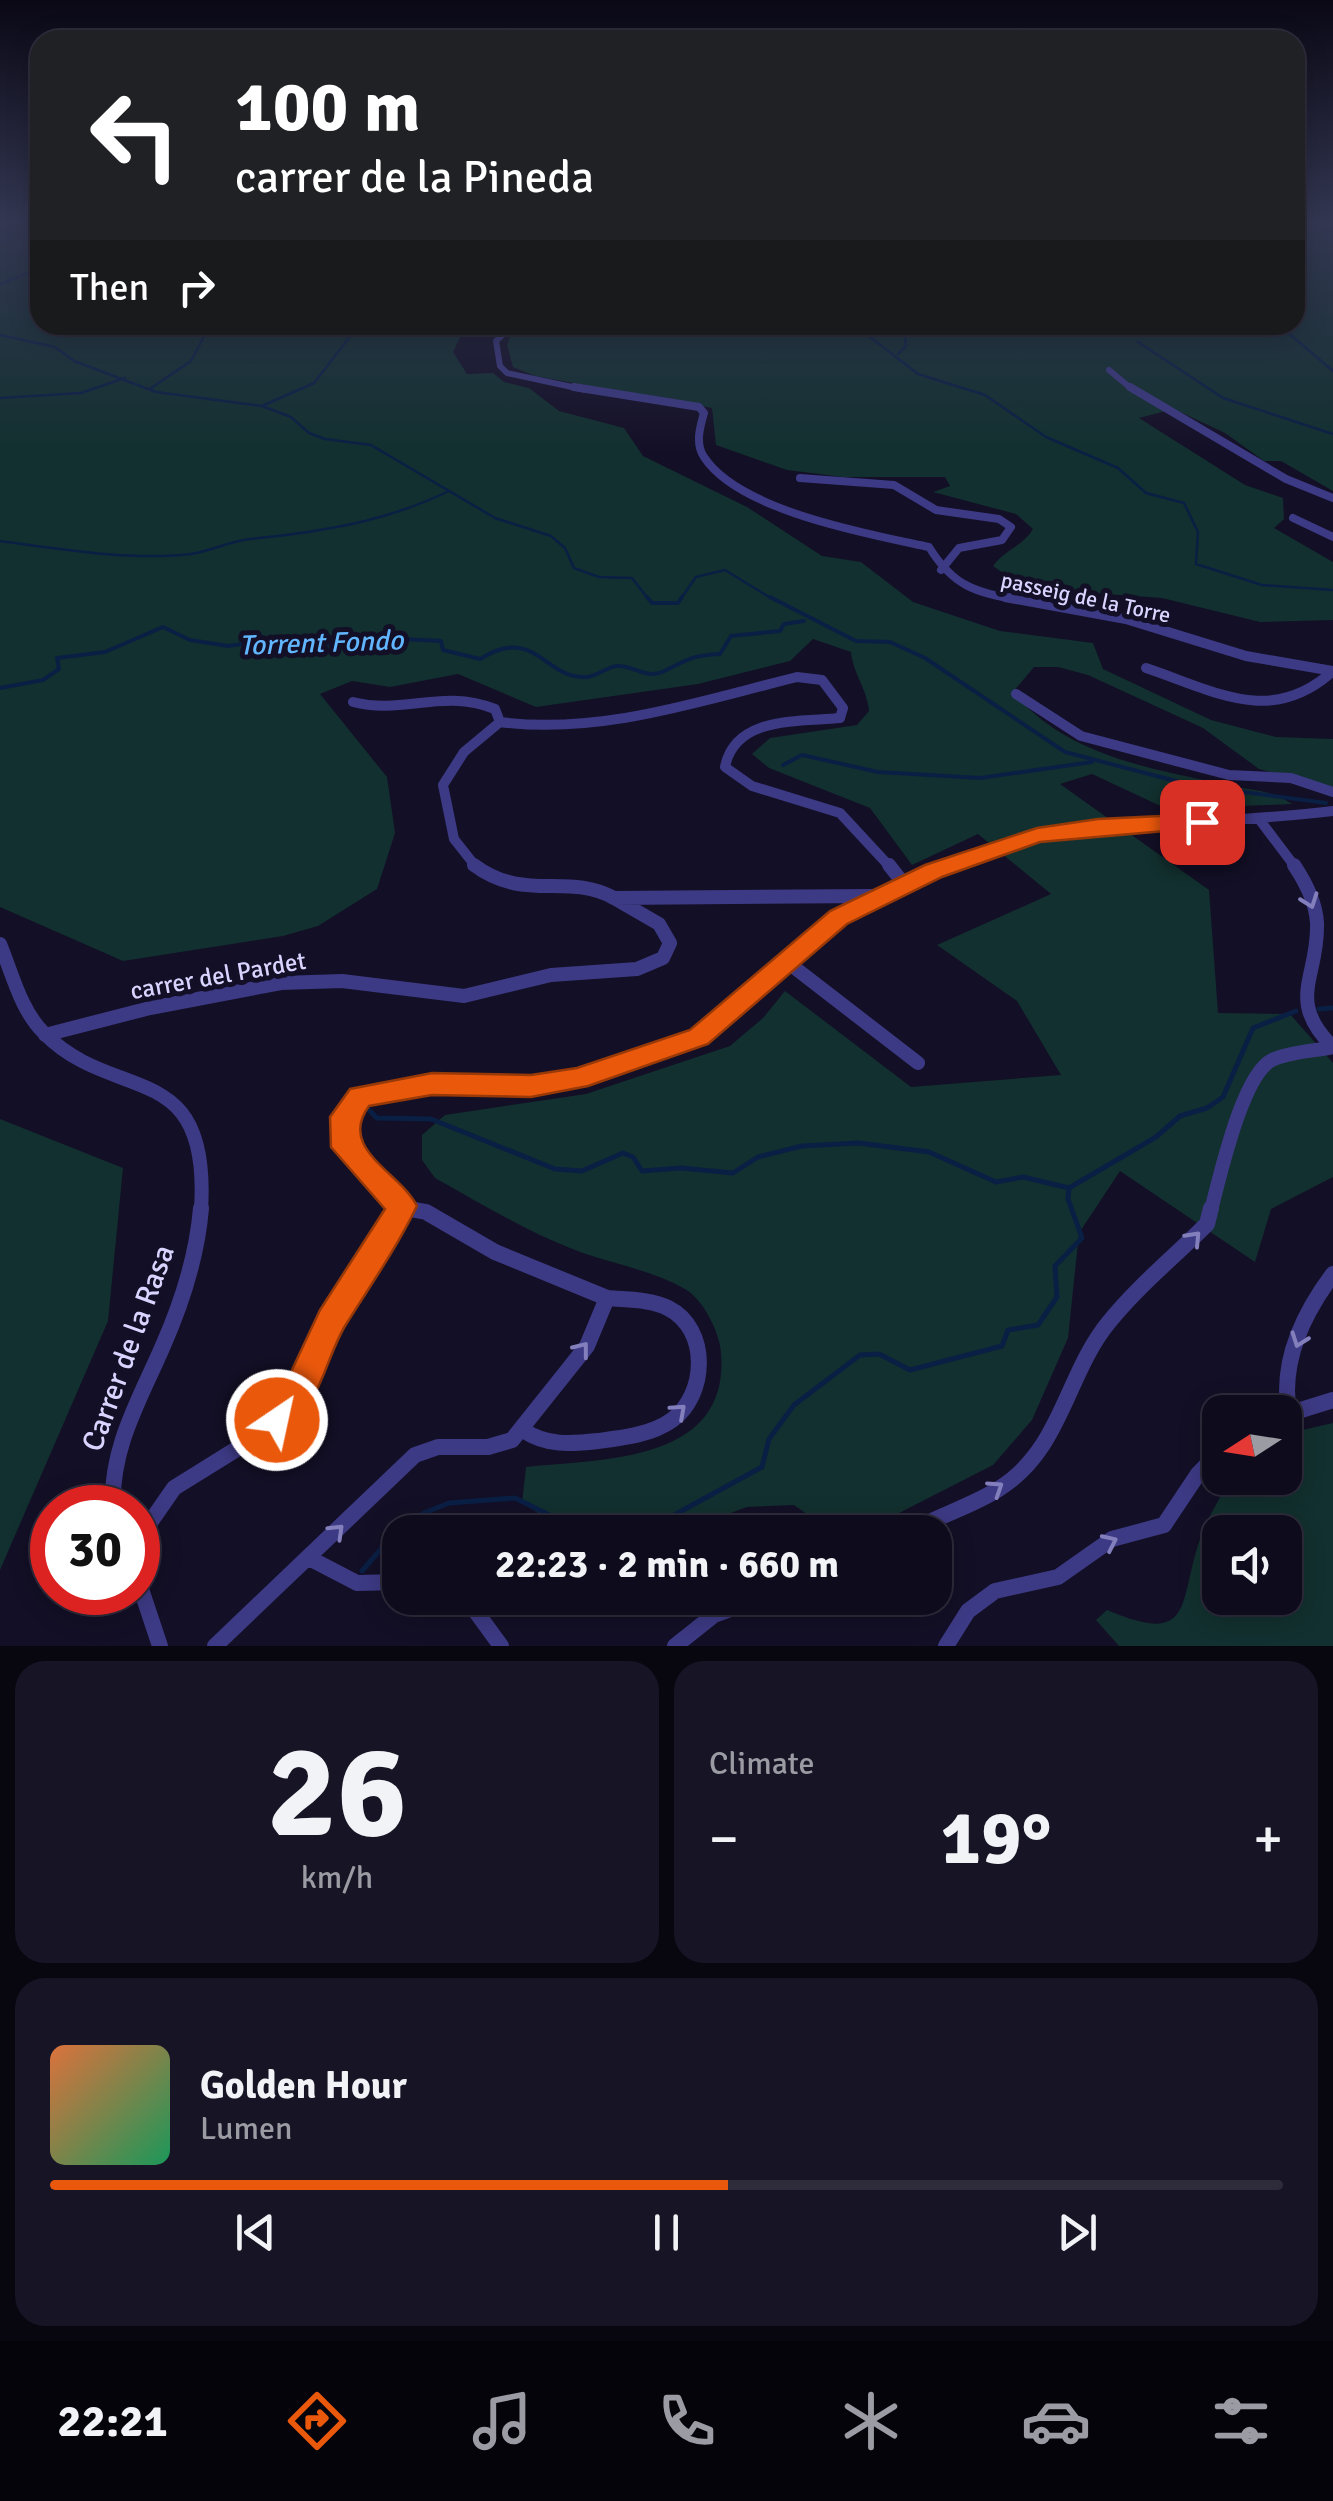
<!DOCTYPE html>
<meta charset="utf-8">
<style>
:root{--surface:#0e0b1c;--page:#171425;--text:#f1f3f6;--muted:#9b9ba3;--line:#2e2b3b;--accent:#ea580c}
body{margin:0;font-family:Signika,sans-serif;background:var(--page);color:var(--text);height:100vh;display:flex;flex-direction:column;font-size:38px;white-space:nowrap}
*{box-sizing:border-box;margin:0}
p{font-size:32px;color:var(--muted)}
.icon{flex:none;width:55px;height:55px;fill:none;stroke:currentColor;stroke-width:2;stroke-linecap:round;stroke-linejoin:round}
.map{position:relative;height:1646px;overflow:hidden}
.sheet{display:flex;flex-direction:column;gap:15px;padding:15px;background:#08060f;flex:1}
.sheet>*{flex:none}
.top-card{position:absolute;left:30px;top:30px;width:1275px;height:305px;border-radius:30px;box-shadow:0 5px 25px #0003,0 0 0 2px var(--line);background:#202124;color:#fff;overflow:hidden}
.needle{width:65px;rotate:258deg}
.controls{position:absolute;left:1202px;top:1395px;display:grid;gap:20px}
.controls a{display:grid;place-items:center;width:100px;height:100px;border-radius:20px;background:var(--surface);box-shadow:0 5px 25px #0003,0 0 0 2px var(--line);font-size:50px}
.speed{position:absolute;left:30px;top:1485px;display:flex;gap:20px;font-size:50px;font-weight:700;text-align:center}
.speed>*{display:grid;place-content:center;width:130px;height:130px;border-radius:50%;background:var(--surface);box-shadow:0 5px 25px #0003,0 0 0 2px var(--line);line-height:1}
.speed .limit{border:15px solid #d22;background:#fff;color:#111}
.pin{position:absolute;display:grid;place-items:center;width:85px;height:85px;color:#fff;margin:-42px;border-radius:20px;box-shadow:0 5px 15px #0006}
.me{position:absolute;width:110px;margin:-55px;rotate:34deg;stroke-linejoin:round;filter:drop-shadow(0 0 8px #0008)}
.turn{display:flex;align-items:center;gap:35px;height:210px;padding:0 40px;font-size:45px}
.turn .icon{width:130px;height:130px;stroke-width:2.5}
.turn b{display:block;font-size:70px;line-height:85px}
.then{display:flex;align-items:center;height:95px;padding:0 40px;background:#0003;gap:20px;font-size:38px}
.big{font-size:75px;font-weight:800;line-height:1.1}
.sheet .tile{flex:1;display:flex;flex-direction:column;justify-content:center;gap:15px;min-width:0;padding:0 35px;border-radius:30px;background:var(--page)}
.sheet .dial{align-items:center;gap:0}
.dial b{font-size:130px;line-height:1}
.song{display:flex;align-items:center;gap:30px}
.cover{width:120px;height:120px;border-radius:15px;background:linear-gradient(135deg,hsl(20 70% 55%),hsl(150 70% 35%))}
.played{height:10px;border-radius:5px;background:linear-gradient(90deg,var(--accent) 55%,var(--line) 55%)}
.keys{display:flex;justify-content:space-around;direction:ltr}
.heat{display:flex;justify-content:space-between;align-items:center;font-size:55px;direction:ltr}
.sheet .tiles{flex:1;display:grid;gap:15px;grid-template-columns:1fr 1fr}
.tile:last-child{grid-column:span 2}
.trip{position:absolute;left:382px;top:1515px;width:570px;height:100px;border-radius:30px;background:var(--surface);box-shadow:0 5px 25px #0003,0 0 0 2px var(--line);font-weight:800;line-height:100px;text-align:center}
.tab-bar{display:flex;height:160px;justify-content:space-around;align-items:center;background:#06040b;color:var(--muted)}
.tab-bar .icon{width:70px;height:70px}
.tab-bar .selected{color:var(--accent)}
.tab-bar b{font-size:45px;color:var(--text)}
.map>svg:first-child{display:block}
</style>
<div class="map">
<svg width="1333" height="1646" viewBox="0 0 1333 1646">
<rect width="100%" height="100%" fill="#130f26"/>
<path fill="#12302f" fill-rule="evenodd" d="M0,224H40V325H466L453,352L467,374L493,373L504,382L529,388L559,411L624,428L643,456L747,507L822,556L861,562L913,602L1000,631L1093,643L1103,669L1211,720L1276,737L1333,739V789L1259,769L1203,728L1088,675L1058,667H1034L1013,692C1067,756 1149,768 1227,785C1252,791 1270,789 1292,804L1167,809L1092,774L1060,784L1209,890L1218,1013L1290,1014L1333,1063V1177L1271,1209L1255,1262L1120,1171L1079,1233L1068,1338L1032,1420L993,1465L862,1532H832L794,1505L747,1507L680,1532H569L522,1503L526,1467C603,1459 730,1463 721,1353C720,1333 703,1299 685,1289C650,1269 607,1263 570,1248C524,1230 478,1202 435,1178L422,1160V1135L445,1115L586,1094L730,1046L763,1018L785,991L911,1087L1061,1075L1017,1001L937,945L1051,894L978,834L912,865L870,808L769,768L752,754L770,738L857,725L869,711C867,688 853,674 851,652L813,639L790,661L698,684L536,707L458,674L390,687L352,681L320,694L387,777L395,833L377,889L318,926L283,936L123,961L0,907Z
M1295,224H1333V491L1281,461H1264L1225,433L1174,409L1139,418L1245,485L1283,498L1284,519L1274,528L1333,562V620L1260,622L1162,598L1050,590L1013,580L993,566C1005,549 1022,547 1033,529L1016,514L933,492L950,486L945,477H843L787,470L716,445L712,408L535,376L513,367L507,345L510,337L531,329V325H1295Z
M0,1119L123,1168L108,1321L0,1570Z
M1333,1423V1646H1119L1096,1620L1107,1610C1192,1646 1179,1606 1198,1545C1205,1522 1218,1501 1230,1480L1285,1478V1434ZM1220,1532H1285V1598H1220Z"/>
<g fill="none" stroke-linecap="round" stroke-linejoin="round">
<path stroke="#0a1f44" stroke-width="2.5" d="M1304,224L1333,228
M0,284L40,268
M871,325L865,333L918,374L985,395L1046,437L1118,468L1146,493L1184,503L1198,532L1196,564L1262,585L1333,590
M891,325L905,335L906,346L898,354
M1279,325L1333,371
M0,335L55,347L74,361L156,392L262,406L291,417L309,433L325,439L371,445L495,518L551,536L565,548L574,568L599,577L632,578L649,600
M1138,342L1223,398L1333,434
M151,388L191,361L210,325
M0,398L81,393L125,378
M262,406L314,383L355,330L366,325
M0,541C58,549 132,561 191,554C211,551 230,541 250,539C320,532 385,522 449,491
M680,600L696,577L725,570L774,600"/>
<path stroke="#0a1f44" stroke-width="4" d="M647,597L652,603H678L682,597
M770,597L856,641L890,642L925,658L1065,752L1191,785L1326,803
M0,688L43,680L59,669L57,658L105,652L163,627L190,640L228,646L271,640L311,645L361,641L375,646L402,639L441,641L443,650L480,659C536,624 544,680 587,677C597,676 607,667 617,666C633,665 645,679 662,672C689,660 687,656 720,654L731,636L780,631L784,624L804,621
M783,765L802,755L878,772L980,778L1092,762"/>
<path stroke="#0a1f44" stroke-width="5" d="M1319,1009L1333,1008
M362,1103L377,1118L431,1119L555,1169L582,1171L623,1153L633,1157L642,1171L681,1168L733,1173L758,1157L802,1146L859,1143L929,1152L996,1182L1023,1177L1069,1188
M643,1532L762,1467L769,1439L794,1405L860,1355L879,1354L910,1370L1002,1346L1008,1330L1038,1325L1057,1297L1055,1266L1082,1238L1068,1199L1069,1188L1156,1137L1180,1116L1207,1108L1223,1097L1253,1028L1296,1011
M362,1571L393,1535L424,1513L449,1503L515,1498L584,1532"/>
<path stroke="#3d3a85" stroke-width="6" d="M513,325L496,341L500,366L507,373L586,390
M1109,370L1133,390"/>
<path stroke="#3d3a85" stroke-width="8" d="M574,387L699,407L704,413C700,427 695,444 704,457C739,511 869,534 929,547C953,586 974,592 1019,600
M1130,387L1286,479L1333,498
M800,478L894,485L936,510L999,519L1011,527L1002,540L959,548L941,570
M1293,518L1333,537"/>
<path stroke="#3d3a85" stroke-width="10" d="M1005,597L1126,619L1246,656L1333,671
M1146,668C1215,691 1271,727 1333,671
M1016,694L1081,736L1229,775L1291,778L1333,792
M353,702C404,715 442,688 495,709L500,722
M500,722C601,735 700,701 797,677L822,680L843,708L840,718C798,722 735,716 725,767L752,786L840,813L891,868
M1259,819L1296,868
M477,868L454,839L443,785L464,752L500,722
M938,868C1066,815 1199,828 1333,811"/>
<path stroke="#3d3a85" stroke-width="14" d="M474,865C525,903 567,872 614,898L874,896
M889,865L904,884
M1294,865C1306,883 1316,902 1317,923C1319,977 1285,1000 1333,1047
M0,944C12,973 21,1011 44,1033C114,1105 211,1055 201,1210
M786,961L918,1063
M45,1035L150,1008L281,983L342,981L464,996L551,975L637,969L663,958L670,943L659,924L614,898
M402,1207L417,1210
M400,1210C388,1173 327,1168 347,1109L362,1097L387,1089L560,1081L678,1047L726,1016L851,909L944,865
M1211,1210C1220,1177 1242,1075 1272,1060C1288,1052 1315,1051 1333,1047"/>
<path stroke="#3d3a85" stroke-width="16" d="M1289,1413C1280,1362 1303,1314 1333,1274
M1285,1415L1333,1400
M523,1430C546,1446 571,1444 598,1441C622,1438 651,1435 672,1420C707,1395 710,1329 668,1308C650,1299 627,1300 607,1298
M113,1508C110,1449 139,1401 162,1348C182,1303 197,1257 201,1208
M910,1532C939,1515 973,1506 1000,1488C1062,1449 1066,1374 1109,1322C1137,1287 1175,1256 1207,1224L1211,1208
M138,1540L174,1488L264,1432L290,1404L331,1320L385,1241L402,1208
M309,1558L357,1583L400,1582
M138,1580L160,1646
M466,1598L501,1646
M215,1646L415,1455L438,1447H488L512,1440L587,1346L607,1298L495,1252L426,1212L405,1208
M675,1646L714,1615L761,1598
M946,1646L968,1611L995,1591L1058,1577L1112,1539L1164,1525L1198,1474L1220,1451"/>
</g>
<defs><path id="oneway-chevron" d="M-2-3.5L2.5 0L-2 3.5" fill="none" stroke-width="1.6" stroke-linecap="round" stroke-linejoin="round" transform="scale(2.5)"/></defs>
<g stroke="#837fbc">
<use href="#oneway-chevron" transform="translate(1310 901) rotate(70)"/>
<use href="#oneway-chevron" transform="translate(1194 1238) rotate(-47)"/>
<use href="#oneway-chevron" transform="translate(1299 1340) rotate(110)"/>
<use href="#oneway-chevron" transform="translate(582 1349) rotate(-52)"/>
<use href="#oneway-chevron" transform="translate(679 1411) rotate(-42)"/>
<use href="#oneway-chevron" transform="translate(996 1488) rotate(-33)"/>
<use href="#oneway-chevron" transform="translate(337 1531) rotate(-44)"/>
<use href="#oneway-chevron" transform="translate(1110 1542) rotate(-25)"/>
</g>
<linearGradient id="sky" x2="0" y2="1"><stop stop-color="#0a0815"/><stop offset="0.49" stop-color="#333752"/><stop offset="1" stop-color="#333752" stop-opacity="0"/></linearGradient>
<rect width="1333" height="454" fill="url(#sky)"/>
<path fill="#ea580c" stroke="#983908" stroke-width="2.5" d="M1202,814L1213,822L1210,827L1040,842L942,877L847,924L708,1044L588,1086L531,1097L432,1095L369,1106C337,1149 400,1172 417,1206C396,1249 370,1286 345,1326C325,1359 316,1420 277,1436L265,1431L260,1420L291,1372L320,1310L385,1209L331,1147L330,1117L350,1089L432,1073L531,1075L577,1068L690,1030L830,911L925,865L1037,828L1098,819Z"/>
<g text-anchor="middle" stroke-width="10" stroke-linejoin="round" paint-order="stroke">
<g font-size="22" fill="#d9d4ff" stroke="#130f26">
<text transform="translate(1086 597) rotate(12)" y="8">passeig de la Torre</text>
</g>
<g font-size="25" fill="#d9d4ff" stroke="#130f26">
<text transform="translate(218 975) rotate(-10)" y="9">carrer del Pardet</text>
</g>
<g font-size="28" font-style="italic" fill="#62b6ff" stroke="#130f26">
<text transform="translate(321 642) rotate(-2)" y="10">Torrent Fondo</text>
</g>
<g font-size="30" fill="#d9d4ff" stroke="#130f26">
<text transform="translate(128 1348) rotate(-70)" y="10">Carrer de la Rasa</text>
</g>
</g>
</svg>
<div class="controls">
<a><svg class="needle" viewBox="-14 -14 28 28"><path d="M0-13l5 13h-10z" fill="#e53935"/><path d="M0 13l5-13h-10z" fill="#9b9ba3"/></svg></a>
<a><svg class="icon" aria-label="sound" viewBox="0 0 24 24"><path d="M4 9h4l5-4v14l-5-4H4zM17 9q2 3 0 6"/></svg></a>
</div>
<div class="speed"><div class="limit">30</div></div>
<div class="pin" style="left:1202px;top:822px;background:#d93025"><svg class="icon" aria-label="arrive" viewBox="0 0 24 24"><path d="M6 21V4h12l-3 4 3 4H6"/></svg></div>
<svg class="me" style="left:277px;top:1420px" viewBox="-20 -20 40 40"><circle r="17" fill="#ea580c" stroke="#fff" stroke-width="3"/><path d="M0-11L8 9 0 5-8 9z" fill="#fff"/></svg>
<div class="trip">22:23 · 2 min · 660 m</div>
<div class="top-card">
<div class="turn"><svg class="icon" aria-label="left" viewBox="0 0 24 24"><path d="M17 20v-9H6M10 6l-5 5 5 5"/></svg><div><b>100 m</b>carrer de la Pineda</div></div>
<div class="then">Then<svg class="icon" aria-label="right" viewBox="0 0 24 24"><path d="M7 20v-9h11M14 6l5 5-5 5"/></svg></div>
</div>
</div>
<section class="sheet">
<div class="tiles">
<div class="tile dial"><b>26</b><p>km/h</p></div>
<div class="tile"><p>Climate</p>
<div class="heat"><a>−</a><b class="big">19°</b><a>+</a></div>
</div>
<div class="tile">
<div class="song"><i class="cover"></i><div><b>Golden Hour</b><p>Lumen</p></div></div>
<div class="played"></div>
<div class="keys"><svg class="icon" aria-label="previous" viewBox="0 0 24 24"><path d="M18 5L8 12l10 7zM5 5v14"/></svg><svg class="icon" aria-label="pause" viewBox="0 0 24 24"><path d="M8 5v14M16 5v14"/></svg><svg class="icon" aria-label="next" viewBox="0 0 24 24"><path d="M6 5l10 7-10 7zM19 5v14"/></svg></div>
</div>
</div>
</section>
<nav class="tab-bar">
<b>22:21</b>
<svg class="icon selected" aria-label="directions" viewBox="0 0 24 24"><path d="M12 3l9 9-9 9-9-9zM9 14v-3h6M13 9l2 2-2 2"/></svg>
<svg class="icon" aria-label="music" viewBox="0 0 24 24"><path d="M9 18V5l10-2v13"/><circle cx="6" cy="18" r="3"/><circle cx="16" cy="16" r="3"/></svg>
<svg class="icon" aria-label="phone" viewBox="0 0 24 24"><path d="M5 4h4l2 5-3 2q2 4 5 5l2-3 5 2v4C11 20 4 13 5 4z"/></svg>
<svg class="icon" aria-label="climate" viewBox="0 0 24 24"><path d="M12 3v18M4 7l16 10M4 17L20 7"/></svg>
<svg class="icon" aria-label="car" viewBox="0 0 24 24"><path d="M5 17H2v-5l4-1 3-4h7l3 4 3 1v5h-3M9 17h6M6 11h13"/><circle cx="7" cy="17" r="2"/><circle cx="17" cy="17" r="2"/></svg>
<svg class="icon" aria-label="filters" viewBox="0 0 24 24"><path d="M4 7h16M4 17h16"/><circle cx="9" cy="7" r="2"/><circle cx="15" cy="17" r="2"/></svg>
</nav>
